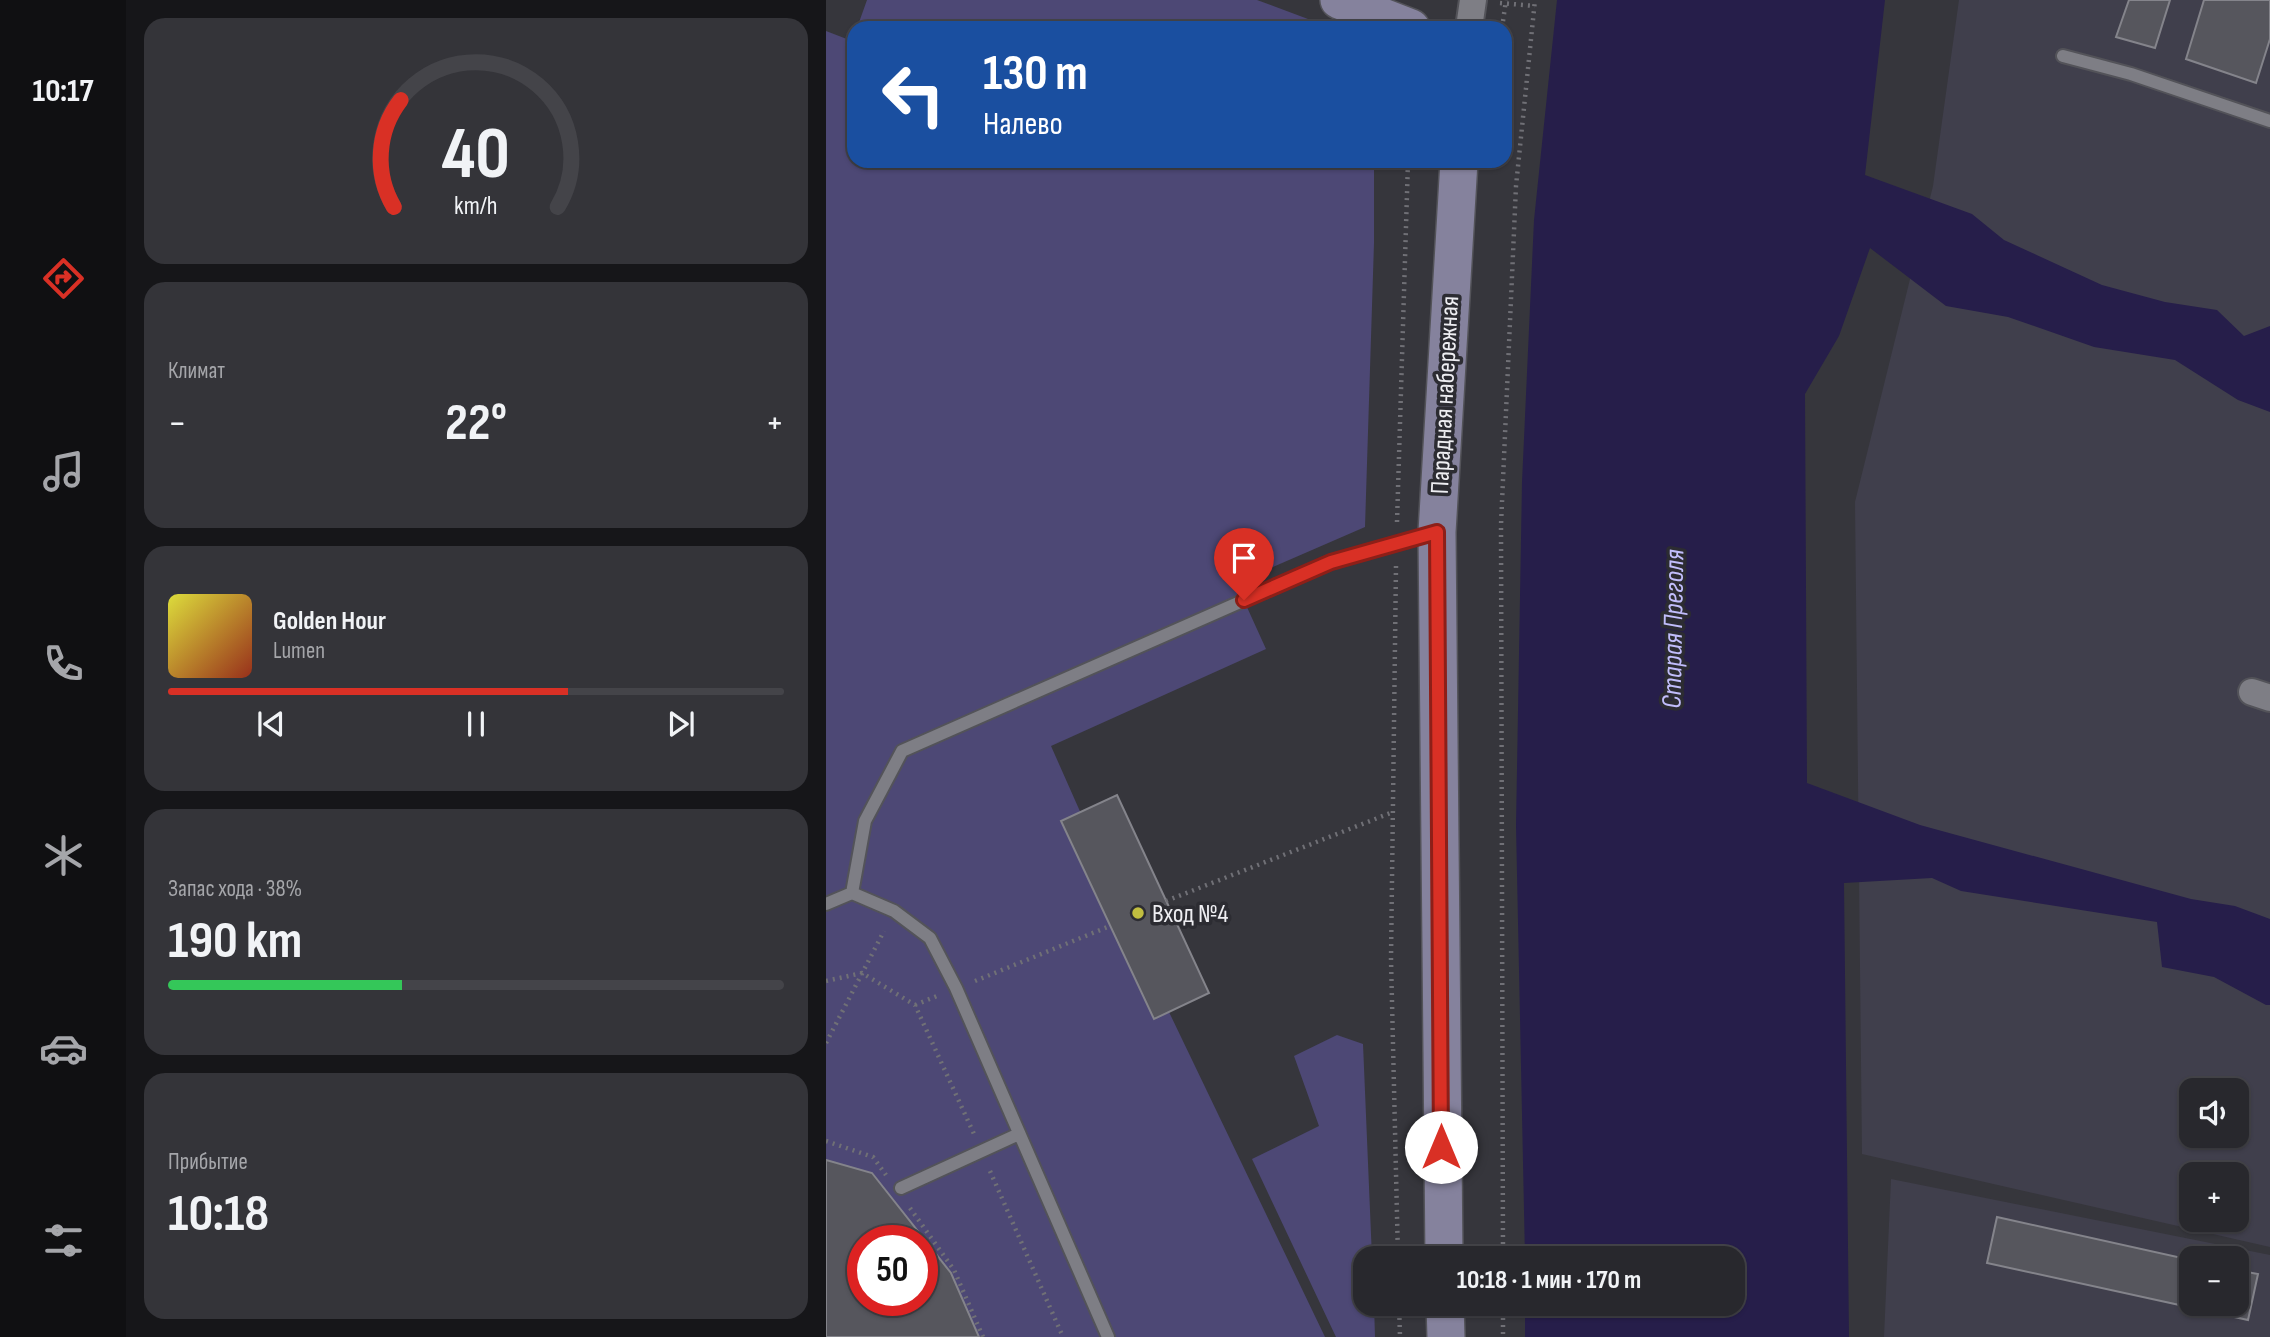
<!DOCTYPE html>
<html lang="ru">
<meta charset="utf-8">
<style>
:root{--surface:#28282d;--page:#343439;--text:#f1f3f6;--muted:#a5a6aa;--line:#444449;--accent:#d93025}
body{margin:0;font-family:"Sofia Sans Condensed",sans-serif;background:var(--page);color:var(--text);height:100vh;display:flex;flex-direction:column;font-size:26px;white-space:nowrap}
*{box-sizing:border-box;margin:0}
p{font-size:23px;color:var(--muted)}
.icon{flex:none;width:38px;height:38px;fill:none;stroke:currentColor;stroke-width:2;stroke-linecap:round;stroke-linejoin:round}
.map{position:relative;flex:1;overflow:hidden}
.sheet{display:flex;flex-direction:column;gap:18px;padding:18px;background:#161619;width:700px}
.sheet>*{flex:none}
.hud{position:absolute;left:21px;top:21px;width:665px;height:147px;border-radius:21px;box-shadow:0 2px 5px #0004,0 0 0 2px var(--line);background:#1a4fa0;color:#fff;overflow:hidden}
.fabs{position:absolute;left:1353px;top:1078px;display:grid;gap:14px}
.fabs a{display:grid;place-items:center;width:70px;height:70px;border-radius:14px;background:var(--surface);box-shadow:0 2px 5px #0004,0 0 0 2px var(--line);font-size:35px}
.speed{position:absolute;left:21px;top:1225px;display:flex;gap:14px;font-size:35px;font-weight:700;text-align:center}
.speed>*{display:grid;place-content:center;width:91px;height:91px;border-radius:50%;background:var(--surface);box-shadow:0 2px 5px #0004,0 0 0 2px var(--line);line-height:1}
.speed .limit{border:10px solid #d22;background:#fff;color:#111}
.pin{position:absolute;display:grid;place-items:center;width:60px;height:60px;color:#fff;margin:-72px -30px;border-radius:50% 50% 50% 0;rotate:-45deg;box-shadow:0 0 7px #0007}
.pin .icon{rotate:45deg}
.me{position:absolute;width:77px;margin:-38px;rotate:0deg;stroke-linejoin:round;filter:drop-shadow(0 0 5px #0008)}
.turn{display:flex;align-items:center;gap:24px;height:147px;padding:0 21px;font-size:32px}
.turn .icon{width:91px;height:91px;stroke-width:2.5}
.turn b{display:block;font-size:49px;line-height:60px}
.big{font-size:52px;font-weight:700;line-height:1.1}
.sheet .widget{flex:1;display:flex;flex-direction:column;justify-content:center;gap:10px;min-width:0;padding:0 24px;border-radius:21px;background:var(--page)}
.sheet .dial{align-items:center;gap:0}
.dial svg{height:182px;overflow:visible;fill:none;stroke:var(--line);stroke-width:7;stroke-linecap:round;text-anchor:middle}
.dial text{fill:var(--text);stroke:none}
.song{display:flex;align-items:center;gap:21px}
.cover{width:84px;height:84px;border-radius:10px;background:linear-gradient(135deg,hsl(60 70% 55%),hsl(10 70% 35%))}
.played{height:7px;border-radius:4px;background:linear-gradient(90deg,var(--accent) 65%,var(--line) 65%)}
.keys{display:flex;justify-content:space-around;direction:ltr}
.heat{display:flex;justify-content:space-between;align-items:center;font-size:38px;direction:ltr}
.charge{height:10px;border-radius:5px;background:linear-gradient(90deg,#34c759 38%,var(--line) 0)}
.trip{position:absolute;left:527px;top:1246px;width:392px;height:70px;border-radius:21px;background:var(--surface);box-shadow:0 2px 5px #0004,0 0 0 2px var(--line);font-weight:700;line-height:70px;text-align:center}
main{display:flex;flex:1;min-height:0}
.menu{display:flex;flex-direction:column;width:126px;justify-content:space-around;align-items:center;background:#101012;color:var(--muted)}
.menu .icon{width:49px;height:49px}
.menu .selected{color:var(--accent)}
.menu b{font-size:32px;color:var(--text)}
.map>svg:first-child{display:block}
</style>
<main>
<nav class="menu">
<b>10:17</b>
<svg class="icon selected" aria-label="directions" viewBox="0 0 24 24"><path d="M12 3l9 9-9 9-9-9zM9 14v-3h6M13 9l2 2-2 2"/></svg>
<svg class="icon" aria-label="music" viewBox="0 0 24 24"><path d="M9 18V5l10-2v13"/><circle cx="6" cy="18" r="3"/><circle cx="16" cy="16" r="3"/></svg>
<svg class="icon" aria-label="phone" viewBox="0 0 24 24"><path d="M5 4h4l2 5-3 2q2 4 5 5l2-3 5 2v4C11 20 4 13 5 4z"/></svg>
<svg class="icon" aria-label="climate" viewBox="0 0 24 24"><path d="M12 3v18M4 7l16 10M4 17L20 7"/></svg>
<svg class="icon" aria-label="car" viewBox="0 0 24 24"><path d="M5 17H2v-5l4-1 3-4h7l3 4 3 1v5h-3M9 17h6M6 11h13"/><circle cx="7" cy="17" r="2"/><circle cx="17" cy="17" r="2"/></svg>
<svg class="icon" aria-label="filters" viewBox="0 0 24 24"><path d="M4 7h16M4 17h16"/><circle cx="9" cy="7" r="2"/><circle cx="15" cy="17" r="2"/></svg>
</nav>
<section class="sheet">
<div class="widget dial"><svg viewBox="0 0 100 80">
<path d="M14 69A42 42 0 1 1 86 69"/>
<path d="M14 69A42 42 0 0 1 17 22" stroke="#d93025"/>
<text x="50" y="56" font-size="32" font-weight="700">40</text>
<text x="50" y="72" font-size="11">km/h</text>
</svg></div>
<div class="widget"><p>Климат</p>
<div class="heat"><a>−</a><b class="big">22°</b><a>+</a></div>
</div>
<div class="widget">
<div class="song"><i class="cover"></i><div><b>Golden Hour</b><p>Lumen</p></div></div>
<div class="played"></div>
<div class="keys"><svg class="icon" aria-label="previous" viewBox="0 0 24 24"><path d="M18 5L8 12l10 7zM5 5v14"/></svg><svg class="icon" aria-label="pause" viewBox="0 0 24 24"><path d="M8 5v14M16 5v14"/></svg><svg class="icon" aria-label="next" viewBox="0 0 24 24"><path d="M6 5l10 7-10 7zM19 5v14"/></svg></div>
</div>
<div class="widget"><p>Запас хода · 38%</p><b class="big">190 km</b><div class="charge"></div></div>
<div class="widget"><p>Прибытие</p><b class="big">10:18</b></div>
</section>
<div class="map">
<svg width="1444" height="1337" viewBox="0 0 1444 1337">
<rect width="100%" height="100%" fill="#36363c"/>
<path fill="#403f4c" fill-rule="evenodd" d="M1133,0H1444V1247L1036,1154L1029,502L1107,186ZM1365,1090H1410V1136H1365ZM1365,1174H1410V1220H1365Z
M1065,1179L1444,1255V1337H1058ZM1365,1258H1410V1304H1365Z"/>
<path fill="#4d4875" fill-rule="evenodd" d="M41,0H431L506,28H31Z
M0,31L26,41L28,37V161H548V243L539,527L410,583L440,649L225,746L343,1012L499,1337H0ZM37,1241H96V1300H37Z
M511,1035L537,1044L546,1258H539V1304H548L549,1337H510L426,1159L493,1126L468,1056Z"/>
<path fill="#261e4a" d="M731,0H1059L1039,175L1146,214L1178,240L1276,285L1339,302L1391,310L1418,336L1444,326V412L1412,400L1349,360L1268,347L1182,317L1120,306L1044,248L1013,336L979,394L981,783L1094,825L1365,899L1409,906L1444,919V1005H1440L1388,977L1336,967L1331,922L1135,891L1106,878L1018,883L1023,1337H699V1304H906V1258H699L690,826L696,482L708,220Z"/>
<path fill="#56565d" stroke="#84848b" stroke-width="2" fill-rule="evenodd" d="M1303,0H1344L1329,48L1290,37Z
M1378,0H1444V39L1430,83L1360,59Z
M291,795L383,993L328,1019L235,821Z
M0,1160L46,1173L125,1273L153,1337H0ZM37,1241H96V1300H37Z
M1171,1217L1365,1260V1304H1410V1270L1432,1274L1422,1320L1161,1263Z"/>
<g fill="none" stroke-linecap="round" stroke-linejoin="round">
<g stroke="#535359" stroke-width="16">
<path id="lane" d="M1237,56L1305,74L1444,121
M26,893L39,821L76,751L505,562L608,533
M0,904L26,893L68,911L104,938L130,988L282,1337
M75,1188L193,1134"/>
</g>
<g stroke="#535359" stroke-width="30">
<path id="street" d="M643,28L647,0
M1426,692L1444,698"/>
</g>
<g stroke="#535359" stroke-width="40">
<path id="secondary" d="M513,0L585,28
M618,1258L611,532L633,161
M619,1304L620,1337"/>
</g>
<path stroke="#707076" stroke-width="4.5" stroke-dasharray="2 5" stroke-linecap="butt" d="M674,3L709,6
M676,28L680,0
M571,522L582,161
M570,566L565,959L572,1258
M340,901L567,812
M0,981L36,973L89,1005L148,1134
M149,981L284,926
M89,1005L111,996
M0,1043L58,931
M0,1141L47,1157L60,1175
M164,1171L237,1337
M84,1208L128,1270L157,1337
M677,1258L675,525L690,186L709,0
M573,1304L574,1337
M677,1304V1337"/>
<use href="#lane" stroke="#7e7e85" stroke-width="12"/>
<use href="#street" stroke="#7e7e85" stroke-width="26"/>
<use href="#secondary" stroke="#85829d" stroke-width="37"/>
</g>
<g fill="none" stroke-linecap="round" stroke-linejoin="round">
<g stroke="#8d1f18" stroke-width="18">
<path id="route" d="M418,600L505,562L611,532L615,1147"/>
</g>
<use href="#route" stroke="#d93025" stroke-width="12"/>
</g>
<circle fill="#c1be40" stroke="#2c2c32" stroke-width="2.5" cx="312" cy="913" r="7"/>
<g text-anchor="middle" stroke-width="7" stroke-linejoin="round" paint-order="stroke">
<g font-size="26" fill="#eeeef2" stroke="#2c2c32">
<text transform="translate(618 395) rotate(-87)" y="9">Парадная набережная</text>
</g>
<g font-size="26" fill="#eeeef2" stroke="#2c2c32" text-anchor="start">
<text x="326" y="922">Вход №4</text>
</g>
<g font-size="28" font-style="italic" fill="#c1bdfb" stroke="#2c2c32">
<text transform="translate(846 629) rotate(-89)" y="10">Старая Преголя</text>
</g>
</g>
</svg>
<div class="fabs">
<a><svg class="icon" aria-label="sound" viewBox="0 0 24 24"><path d="M4 9h4l5-4v14l-5-4H4zM17 9q2 3 0 6"/></svg></a>
<a>+</a>
<a>−</a>
</div>
<div class="speed"><div class="limit">50</div></div>
<div class="pin" style="left:418px;top:600px;background:#d93025"><svg class="icon" aria-label="arrive" viewBox="0 0 24 24"><path d="M6 21V4h12l-3 4 3 4H6"/></svg></div>
<svg class="me" style="left:615px;top:1147px" viewBox="-20 -20 40 40"><circle r="19" fill="#fff"/><path d="M0-13L10 11 0 6-10 11z" fill="#d93025"/></svg>
<div class="trip">10:18 · 1 мин · 170 m</div>
<div class="hud">
<div class="turn"><svg class="icon" aria-label="left" viewBox="0 0 24 24"><path d="M17 20v-9H6M10 6l-5 5 5 5"/></svg><div><b>130 m</b>Налево</div></div>
</div>
</div>
</main>
